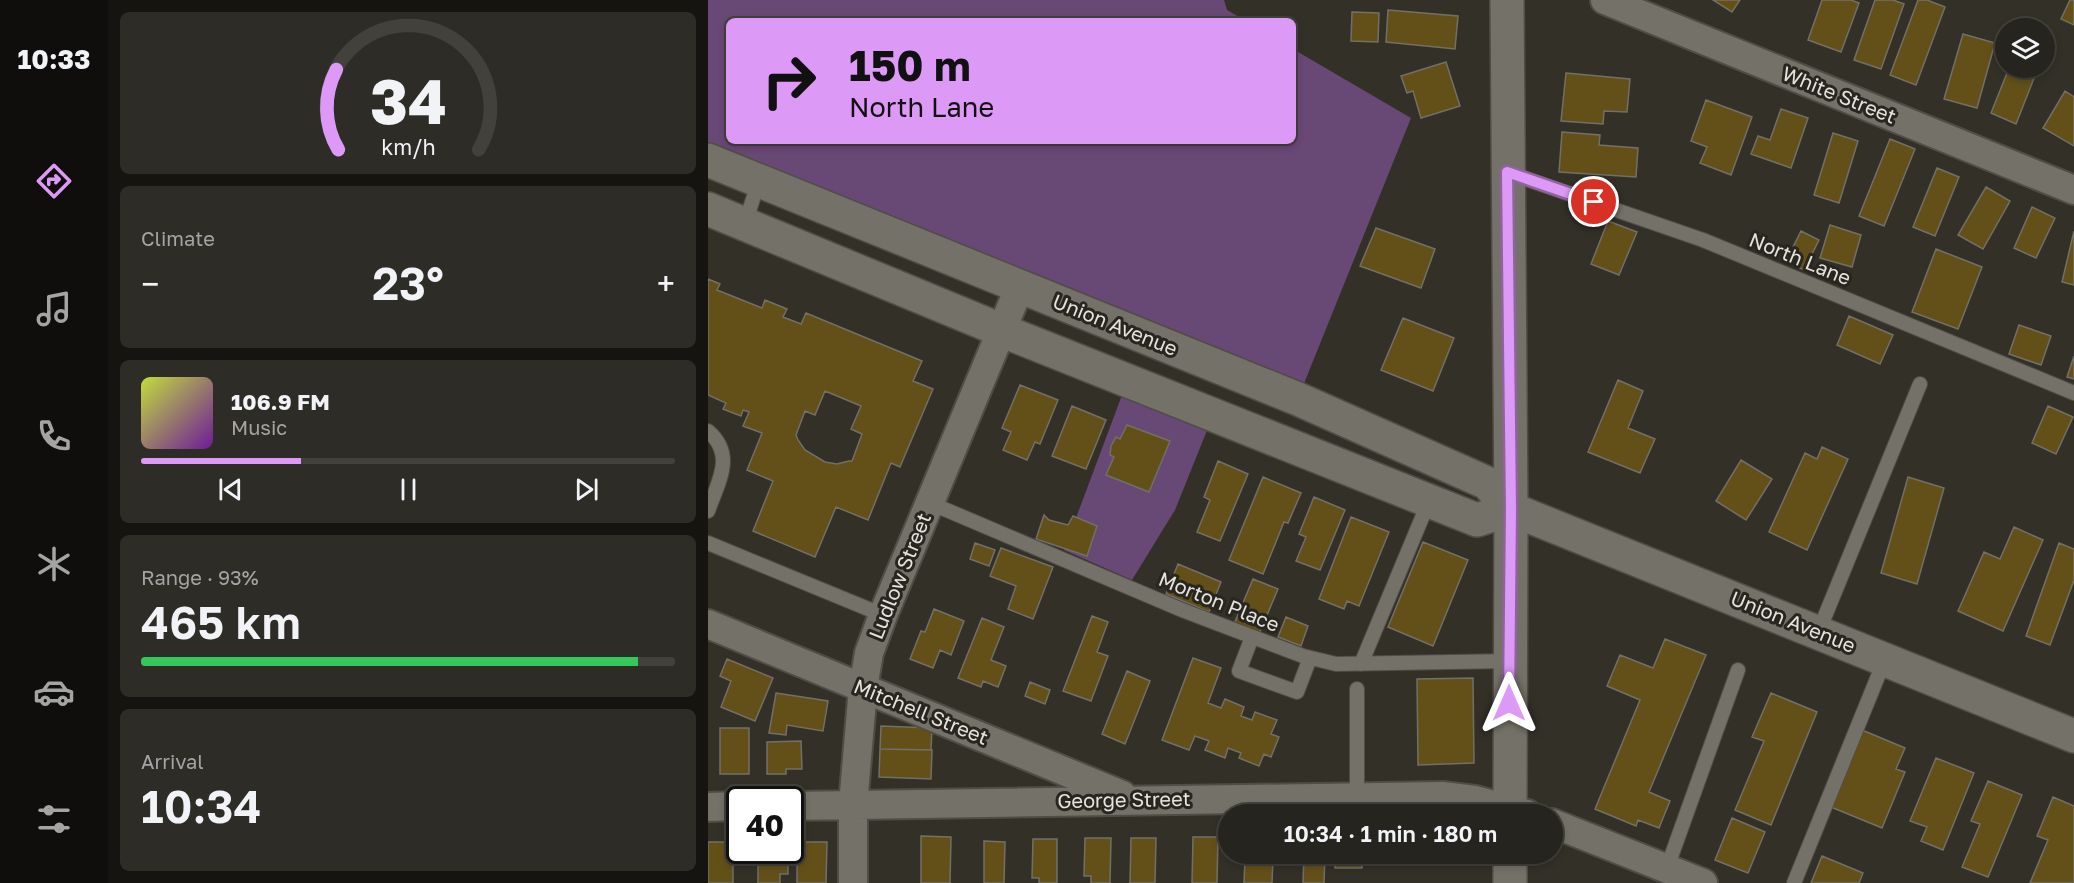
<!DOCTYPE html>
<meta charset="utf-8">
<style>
:root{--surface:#26241e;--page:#2e2c27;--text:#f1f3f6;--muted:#a4a4a4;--line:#42413c;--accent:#dc99f5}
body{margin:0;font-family:"Golos Text",sans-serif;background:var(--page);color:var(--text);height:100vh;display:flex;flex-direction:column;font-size:22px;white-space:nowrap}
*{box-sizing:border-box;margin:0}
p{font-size:20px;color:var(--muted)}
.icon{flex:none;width:33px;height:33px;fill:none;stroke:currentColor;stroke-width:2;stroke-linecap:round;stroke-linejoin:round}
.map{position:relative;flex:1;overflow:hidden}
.sheet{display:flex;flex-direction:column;gap:12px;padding:12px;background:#151410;width:600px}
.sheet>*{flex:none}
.hud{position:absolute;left:18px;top:18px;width:570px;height:126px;border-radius:9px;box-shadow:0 3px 9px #0003,0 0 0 2px var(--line);background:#dc99f5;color:#111;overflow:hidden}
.controls{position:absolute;left:1287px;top:18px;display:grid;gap:12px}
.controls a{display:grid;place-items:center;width:60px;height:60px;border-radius:50%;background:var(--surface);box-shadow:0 3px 9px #0003,0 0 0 2px var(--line);font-size:30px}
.speed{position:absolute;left:18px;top:786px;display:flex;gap:12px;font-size:30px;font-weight:700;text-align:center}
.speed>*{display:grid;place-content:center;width:78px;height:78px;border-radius:50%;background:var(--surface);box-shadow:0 3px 9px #0003,0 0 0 2px var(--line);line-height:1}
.speed .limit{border:3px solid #111;border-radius:9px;background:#fff;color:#111}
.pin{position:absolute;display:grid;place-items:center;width:51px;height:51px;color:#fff;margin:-26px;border:3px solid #fff;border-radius:50%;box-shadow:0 2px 6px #0007}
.me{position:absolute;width:66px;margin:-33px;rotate:0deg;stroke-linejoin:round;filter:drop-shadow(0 0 4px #0008)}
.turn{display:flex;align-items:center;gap:21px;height:126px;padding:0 24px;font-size:27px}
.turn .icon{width:78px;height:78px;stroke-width:2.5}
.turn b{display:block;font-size:42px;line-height:51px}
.big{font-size:45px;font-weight:600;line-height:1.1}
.sheet .widget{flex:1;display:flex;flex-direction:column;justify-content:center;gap:9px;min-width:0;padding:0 21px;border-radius:9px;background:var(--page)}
.sheet .dial{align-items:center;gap:0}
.dial svg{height:156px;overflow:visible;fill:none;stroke:var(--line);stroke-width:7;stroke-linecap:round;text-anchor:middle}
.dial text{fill:var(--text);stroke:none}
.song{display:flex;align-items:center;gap:18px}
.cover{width:72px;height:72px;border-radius:9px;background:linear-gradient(135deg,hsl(70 70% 55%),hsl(280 70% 35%))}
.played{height:6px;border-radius:3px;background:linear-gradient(90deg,var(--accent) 30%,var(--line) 30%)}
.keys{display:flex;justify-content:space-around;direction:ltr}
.heat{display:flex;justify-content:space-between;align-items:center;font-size:33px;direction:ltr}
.charge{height:9px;border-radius:4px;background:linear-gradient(90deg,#34c759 93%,var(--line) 0)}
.trip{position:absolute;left:510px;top:804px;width:345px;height:60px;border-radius:30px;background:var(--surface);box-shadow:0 3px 9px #0003,0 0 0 2px var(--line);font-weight:600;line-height:60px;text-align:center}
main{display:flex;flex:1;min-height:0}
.dock{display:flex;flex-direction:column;width:108px;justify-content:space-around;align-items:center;background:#0f0e0c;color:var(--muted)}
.dock .icon{width:42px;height:42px}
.dock .active{color:var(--accent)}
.dock b{font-size:27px;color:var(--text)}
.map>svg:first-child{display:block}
</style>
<main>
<nav class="dock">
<b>10:33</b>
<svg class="icon active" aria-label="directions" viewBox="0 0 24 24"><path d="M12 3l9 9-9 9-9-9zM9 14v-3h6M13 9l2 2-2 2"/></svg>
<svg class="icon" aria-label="music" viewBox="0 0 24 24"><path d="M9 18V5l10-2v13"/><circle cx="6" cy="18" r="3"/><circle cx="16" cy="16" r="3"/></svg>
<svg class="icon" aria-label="phone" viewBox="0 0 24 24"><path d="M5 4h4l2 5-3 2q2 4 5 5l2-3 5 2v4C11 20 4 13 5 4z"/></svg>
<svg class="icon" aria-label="climate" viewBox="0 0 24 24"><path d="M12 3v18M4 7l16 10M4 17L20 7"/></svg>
<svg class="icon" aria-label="car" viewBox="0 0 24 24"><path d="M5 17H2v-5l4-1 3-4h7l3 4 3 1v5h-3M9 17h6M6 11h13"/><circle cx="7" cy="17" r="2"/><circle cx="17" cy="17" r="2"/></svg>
<svg class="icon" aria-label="filters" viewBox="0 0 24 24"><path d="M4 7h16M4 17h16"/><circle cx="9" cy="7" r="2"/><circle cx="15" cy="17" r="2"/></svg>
</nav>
<section class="sheet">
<div class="widget dial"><svg viewBox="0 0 100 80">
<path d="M14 69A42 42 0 1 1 86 69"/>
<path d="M14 69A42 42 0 0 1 13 28" stroke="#dc99f5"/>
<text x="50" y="56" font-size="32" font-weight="700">34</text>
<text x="50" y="72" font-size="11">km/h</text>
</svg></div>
<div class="widget"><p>Climate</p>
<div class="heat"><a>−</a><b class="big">23°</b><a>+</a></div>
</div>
<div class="widget">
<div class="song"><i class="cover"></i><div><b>106.9 FM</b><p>Music</p></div></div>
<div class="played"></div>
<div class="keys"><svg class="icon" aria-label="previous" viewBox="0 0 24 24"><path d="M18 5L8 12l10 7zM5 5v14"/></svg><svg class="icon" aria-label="pause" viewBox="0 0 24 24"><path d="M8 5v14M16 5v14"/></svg><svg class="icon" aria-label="next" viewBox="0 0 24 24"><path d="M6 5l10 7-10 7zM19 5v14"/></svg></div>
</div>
<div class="widget"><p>Range · 93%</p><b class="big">465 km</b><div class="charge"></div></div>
<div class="widget"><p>Arrival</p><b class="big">10:34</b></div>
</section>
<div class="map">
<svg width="1366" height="883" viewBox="0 0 1366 883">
<rect width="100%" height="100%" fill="#333028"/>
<path fill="#684874" d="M0,0H516L519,10L538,21H21V141H585V49L703,118L595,386L0,145Z
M414,395L500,428L467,510L424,580L356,550Z"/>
<path fill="#635019" stroke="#726f67" stroke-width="1.5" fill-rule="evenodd" d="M1005,0H1032L1024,12Z
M1114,0H1143L1151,3L1133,52L1100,40Z
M1167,0H1185L1196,4L1173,69L1146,60Z
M1210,0H1219L1237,7L1208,85L1182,75Z
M1362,0H1366V25L1353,19Z
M680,10L750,16L747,49L678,42Z
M644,12L671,13L670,42L643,41Z
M1255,34L1287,43L1269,108L1236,99Z
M738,62L752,106L713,118L705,91L699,93L693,76Z
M1301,68H1330L1308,124L1283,113Z
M858,73L922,79L919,112L896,111L895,124L853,121Z
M1357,91L1366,97V146L1335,128Z
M998,100L1044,117L1023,175L992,163L999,147L983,141Z
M1073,109L1100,118L1083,168L1043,154L1050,136L1062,140Z
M854,132L892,135L891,145L930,148L928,177L851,172Z
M1125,133L1150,141L1131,203L1106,195Z
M1182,139L1207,149L1176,226L1151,216Z
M1229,168L1251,177L1227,236L1205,227Z
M1278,187L1302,201L1275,249L1250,235Z
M1324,207L1347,218L1328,258L1306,248Z
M900,221L929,232L911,275L883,264Z
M1122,225L1153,235L1144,267L1112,258Z
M668,228L727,249L713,288L652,266Z
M1093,231L1111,240L1096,270L1078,261Z
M1366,231V285L1354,282Z
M1228,249L1274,267L1250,329L1204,312Z
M0,279L12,284L9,290L54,308L57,300L79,309L75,317L93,324L98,313L214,361L205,381L225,389L192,467L183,463L160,520L128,507L107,557L45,531L65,481L39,470L54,433L35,426L41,412L35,410L33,416L15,409L18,403L0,395ZM117,391L153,406L143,429L154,434L144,461H141L129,464L117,462L97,450L90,440L88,435L97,411L107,415Z
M1141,316L1185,335L1172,364L1129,345Z
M695,318L746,338L725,391L673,370Z
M1311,325L1343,336L1333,365L1301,354Z
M1366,356V379L1359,377Z
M910,380L935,391L920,428L947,439L932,473L880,452Z
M312,385L350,400L332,444L327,442L319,460L295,450L303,432L294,428Z
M364,406L398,420L378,469L344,456Z
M1340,406L1365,417L1348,454L1324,443Z
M419,425L462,441L441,492L398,475L406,457L402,455L403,446L408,437L412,439Z
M1114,447L1140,459L1099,550L1061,532L1097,453L1109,459Z
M1033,460L1064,479L1038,520L1008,501Z
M510,461L540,474L512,541L489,532L502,500L496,497Z
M555,477L593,493L580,523L576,522L555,574L521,560Z
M1200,477L1236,488L1209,584L1173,573Z
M606,497L637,510L612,570L588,561L598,537L591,534Z
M336,515L341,520L360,525L365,516L389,526L379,556L328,539Z
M643,517L681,532L651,606L639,601L636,609L611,599Z
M1306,527L1335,540L1295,631L1250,611L1276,552L1292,559Z
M715,542L760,560L725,646L680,627Z
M267,543L287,550L281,566L262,559Z
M1351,543L1366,549V580L1342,645L1318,636Z
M293,548L345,567L325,619L300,609L308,586L282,576Z
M470,564L513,582L501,612L458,594Z
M545,579L570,589L551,634L526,624Z
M226,609L256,621L243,655L232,650L225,668L202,659L213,631L217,632Z
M384,616L400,622L389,652L400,656L383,701L355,691Z
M578,617L600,626L593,646L570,637Z
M274,618L296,627L283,660L298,666L290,687L275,681L273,687L250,678Z
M957,639L998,655L941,792L962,801L951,828L930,820L928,826L887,809L932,700L899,686L912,655L945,668Z
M485,658L513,668L500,703L513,708L517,699L536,707L533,716L544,720L547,712L569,720L563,734L571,737L563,757L556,754L551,766L531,758L533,753L520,748L517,758L497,750L501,741L487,736L481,750L454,740Z
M19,659L65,678L47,721L13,707L23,681L12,676Z
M419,671L442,681L417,744L394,734Z
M765,678L766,763L710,765L709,679Z
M322,682L342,690L337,704L317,696Z
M68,693L120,701L115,731L79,725L78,735L61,733Z
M1063,693L1109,712L1063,825L1027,810L1056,741L1044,737Z
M173,726L224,728L223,750L172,749Z
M12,728H41V774H12Z
M1154,730L1197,748L1188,769L1197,772L1174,828L1123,807Z
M93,741L94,769H78V774H59V742Z
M172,749L224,750L223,779L171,777Z
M1228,758L1266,773L1235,850L1213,841L1219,827L1202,821Z
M1280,781L1314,795L1280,877L1254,867L1272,824L1263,821Z
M1345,797L1366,806V883H1322L1340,840L1329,836Z
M1024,818L1057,832L1040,873L1007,860Z
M213,836L243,837L242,883H213Z
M485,837H510L509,883H484Z
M377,838H403L402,883H383V876H376Z
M423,838H448L447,883H422Z
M325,839H349V883H331V878H324Z
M276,841L297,842L296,883H276Z
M0,842H25V883H0Z
M89,842H119L118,883H89Z
M50,850H80V874H72V883H50Z
M596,854H617L616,883H595Z
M627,854H654V868H627Z
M687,854H757V864L687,863Z
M1114,856L1155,873L1151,883H1103Z
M537,858H565L564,883H536Z"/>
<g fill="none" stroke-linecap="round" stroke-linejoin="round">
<g stroke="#4f4d46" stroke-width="16">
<path id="lane" d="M801,173L995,240L1366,393
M37,224L51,180
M0,431C28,455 10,482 0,511
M222,503L474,610L595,656L628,664L801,661
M0,543L175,615
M1110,633L1212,384
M544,637L531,671L589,692L602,658
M653,664L721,501
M649,689V797
M959,868L1030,670
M1086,883L1177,659"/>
</g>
<g stroke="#4f4d46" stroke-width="32">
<path id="street" d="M897,0L1366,190
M0,624L414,795
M82,806L734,796L767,800L819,814
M0,807L32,806
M844,823L995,883
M145,883V805L155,688L161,653L175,615L312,286"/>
</g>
<g stroke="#4f4d46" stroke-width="36">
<path id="secondary" d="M799,0L803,509L802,814
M0,160L590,399L779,483L803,509L1366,736
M0,209L295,331L769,520L803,509
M802,854V883"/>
</g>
<use href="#lane" stroke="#747168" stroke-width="14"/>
<use href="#street" stroke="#747168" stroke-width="28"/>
<use href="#secondary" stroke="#747168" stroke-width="33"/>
</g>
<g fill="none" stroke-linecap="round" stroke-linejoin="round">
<g stroke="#8f639f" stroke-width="15">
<path id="route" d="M801,703L803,509L799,172L886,202"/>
</g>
<use href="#route" stroke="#dc99f5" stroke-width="10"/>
</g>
<g text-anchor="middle" stroke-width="6" stroke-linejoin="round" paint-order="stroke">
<g font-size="20" fill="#e5e3de" stroke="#29261f">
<text transform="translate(1131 95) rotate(22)" y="7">White Street</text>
<text transform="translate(1092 259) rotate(22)" y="7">North Lane</text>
<text transform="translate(407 325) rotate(22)" y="7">Union Avenue</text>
<text transform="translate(192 576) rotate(-68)" y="7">Ludlow Street</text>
<text transform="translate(511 602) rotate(22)" y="7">Morton Place</text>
<text transform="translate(1085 622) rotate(22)" y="7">Union Avenue</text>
<text transform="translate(213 712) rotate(22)" y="7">Mitchell Street</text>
<text transform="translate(416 800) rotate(-1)" y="7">George Street</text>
</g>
</g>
</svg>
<div class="controls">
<a><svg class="icon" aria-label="layers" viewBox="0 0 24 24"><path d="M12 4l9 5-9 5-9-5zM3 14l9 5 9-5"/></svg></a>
</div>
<div class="speed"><div class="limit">40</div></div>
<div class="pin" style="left:886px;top:202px;background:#d93025"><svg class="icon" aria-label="arrive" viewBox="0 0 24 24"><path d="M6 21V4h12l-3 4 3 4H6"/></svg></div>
<svg class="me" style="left:801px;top:703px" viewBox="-20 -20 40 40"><path d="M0-17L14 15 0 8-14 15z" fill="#dc99f5" stroke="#fff" stroke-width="4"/></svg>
<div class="trip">10:34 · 1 min · 180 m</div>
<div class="hud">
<div class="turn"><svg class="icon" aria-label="right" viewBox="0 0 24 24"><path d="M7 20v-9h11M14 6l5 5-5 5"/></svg><div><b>150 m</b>North Lane</div></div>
</div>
</div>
</main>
